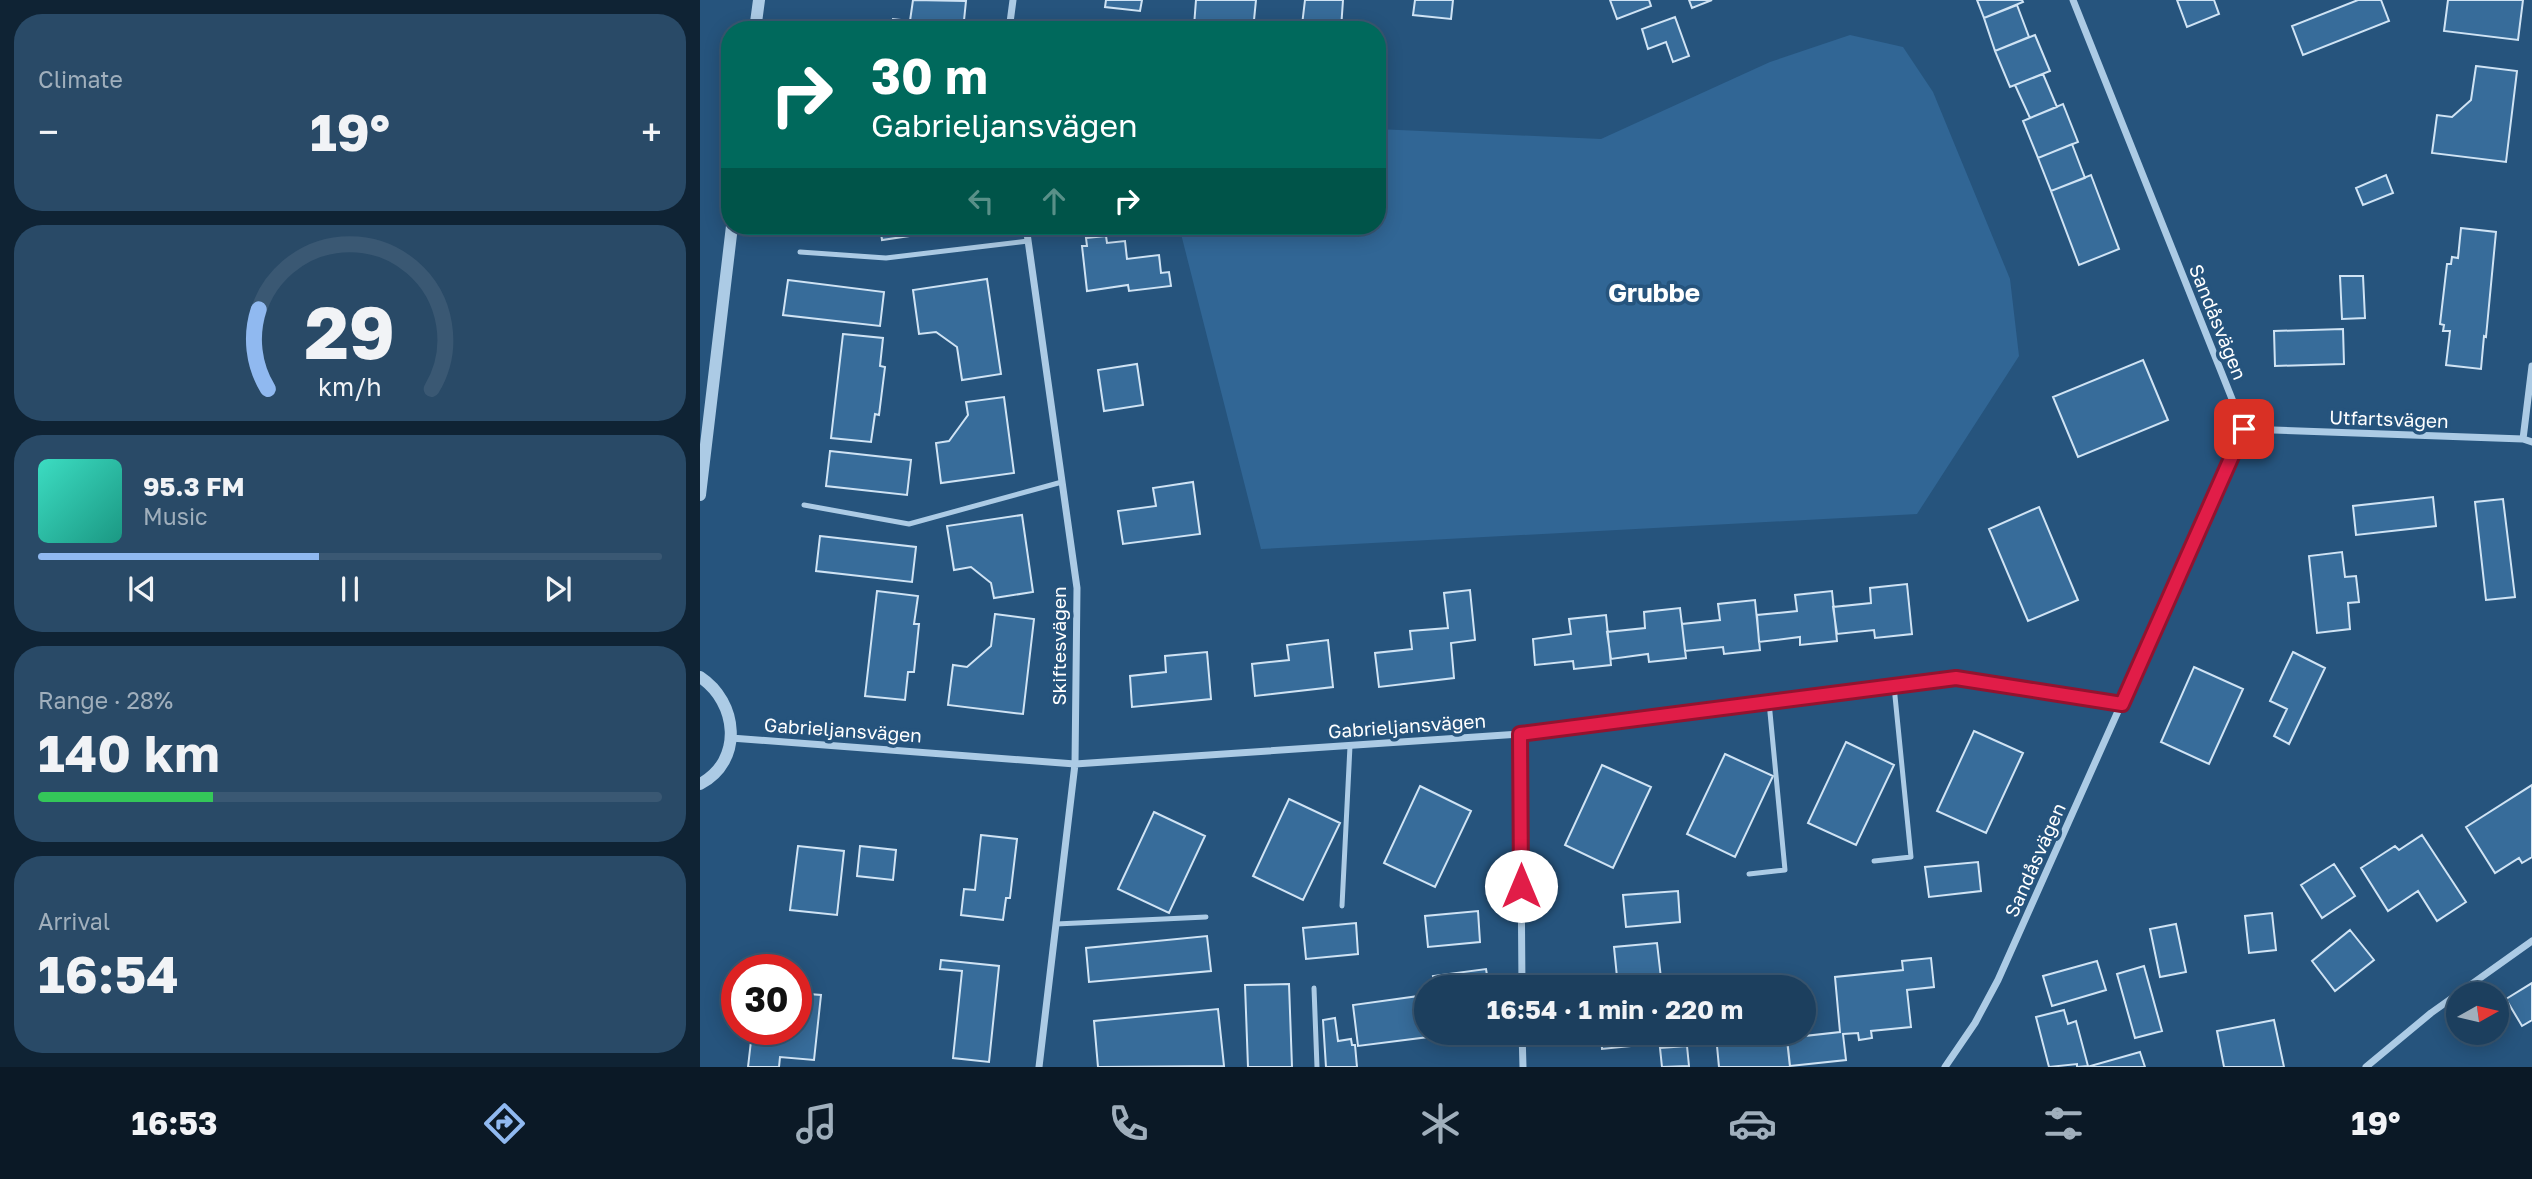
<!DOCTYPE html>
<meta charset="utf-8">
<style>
:root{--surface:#1c3f5e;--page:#294a67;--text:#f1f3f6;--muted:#a0afbc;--line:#3a5873;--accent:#90b9f0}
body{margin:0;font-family:"Golos Text",sans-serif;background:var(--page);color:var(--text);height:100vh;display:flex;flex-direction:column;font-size:26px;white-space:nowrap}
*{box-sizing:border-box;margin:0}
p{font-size:23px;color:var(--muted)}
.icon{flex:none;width:38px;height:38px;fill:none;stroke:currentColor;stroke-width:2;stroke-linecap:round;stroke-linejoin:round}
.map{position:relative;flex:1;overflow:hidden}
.side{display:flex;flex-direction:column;gap:14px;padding:14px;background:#0f2334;width:700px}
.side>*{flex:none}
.top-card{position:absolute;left:21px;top:21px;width:665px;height:214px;border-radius:28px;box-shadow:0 4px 18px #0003,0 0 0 2px var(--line);background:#00695c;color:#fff;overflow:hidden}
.needle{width:46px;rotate:82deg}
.fabs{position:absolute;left:1746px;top:982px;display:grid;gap:14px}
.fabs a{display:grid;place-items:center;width:63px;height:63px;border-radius:50%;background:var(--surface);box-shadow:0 4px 18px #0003,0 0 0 2px var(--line);font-size:35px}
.speed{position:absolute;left:21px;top:954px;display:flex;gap:14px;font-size:35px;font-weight:700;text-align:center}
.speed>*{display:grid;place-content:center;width:91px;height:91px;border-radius:50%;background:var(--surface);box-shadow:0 4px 18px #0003,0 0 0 2px var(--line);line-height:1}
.speed .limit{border:10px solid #d22;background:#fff;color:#111}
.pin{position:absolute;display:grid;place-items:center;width:60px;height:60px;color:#fff;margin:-30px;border-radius:14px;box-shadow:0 4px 10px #0006}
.me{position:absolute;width:77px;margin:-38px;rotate:0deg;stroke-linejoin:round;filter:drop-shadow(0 0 5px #0008)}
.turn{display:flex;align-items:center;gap:24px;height:147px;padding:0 35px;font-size:32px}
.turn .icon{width:91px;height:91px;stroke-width:2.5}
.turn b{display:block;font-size:49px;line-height:60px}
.lanes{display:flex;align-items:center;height:66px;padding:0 35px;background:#0003;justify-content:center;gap:35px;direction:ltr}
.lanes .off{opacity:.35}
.big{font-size:52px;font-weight:700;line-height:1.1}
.side .tile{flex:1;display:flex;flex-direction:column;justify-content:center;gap:10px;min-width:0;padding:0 24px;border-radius:28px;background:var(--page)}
.side .dial{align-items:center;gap:0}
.dial svg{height:182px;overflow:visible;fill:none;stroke:var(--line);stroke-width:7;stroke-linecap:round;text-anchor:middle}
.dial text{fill:var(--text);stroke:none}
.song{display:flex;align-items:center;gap:21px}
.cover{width:84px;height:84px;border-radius:10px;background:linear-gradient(135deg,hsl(170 70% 55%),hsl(170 70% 35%))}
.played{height:7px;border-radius:4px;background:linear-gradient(90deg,var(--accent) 45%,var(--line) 45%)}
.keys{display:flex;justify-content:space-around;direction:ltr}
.heat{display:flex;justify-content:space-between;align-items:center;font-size:38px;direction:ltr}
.charge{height:10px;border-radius:5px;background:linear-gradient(90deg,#34c759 28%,var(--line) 0)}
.trip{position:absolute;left:714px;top:975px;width:402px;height:70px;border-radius:35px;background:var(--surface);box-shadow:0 4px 18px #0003,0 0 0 2px var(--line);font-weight:700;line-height:70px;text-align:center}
.tabs{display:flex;height:112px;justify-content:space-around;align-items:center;background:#0b1926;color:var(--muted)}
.tabs .icon{width:49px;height:49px}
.tabs .current{color:var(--accent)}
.tabs b{font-size:32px;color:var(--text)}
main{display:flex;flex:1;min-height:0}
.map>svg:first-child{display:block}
</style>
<main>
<section class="side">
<div class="tile"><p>Climate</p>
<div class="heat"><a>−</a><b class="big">19°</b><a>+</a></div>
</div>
<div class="tile dial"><svg viewBox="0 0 100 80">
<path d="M14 69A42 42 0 1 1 86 69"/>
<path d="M14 69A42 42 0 0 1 10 34" stroke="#90b9f0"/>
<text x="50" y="56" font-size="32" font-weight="700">29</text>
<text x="50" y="72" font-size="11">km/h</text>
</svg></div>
<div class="tile">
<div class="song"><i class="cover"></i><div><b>95.3 FM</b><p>Music</p></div></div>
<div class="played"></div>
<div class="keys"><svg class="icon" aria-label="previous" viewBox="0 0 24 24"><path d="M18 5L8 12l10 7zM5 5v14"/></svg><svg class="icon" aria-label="pause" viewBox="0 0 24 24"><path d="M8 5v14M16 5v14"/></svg><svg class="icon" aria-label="next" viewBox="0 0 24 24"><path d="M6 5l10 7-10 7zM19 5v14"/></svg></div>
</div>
<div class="tile"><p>Range · 28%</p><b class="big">140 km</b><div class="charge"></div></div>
<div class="tile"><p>Arrival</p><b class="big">16:54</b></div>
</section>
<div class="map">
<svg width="1832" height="1067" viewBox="0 0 1832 1067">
<rect width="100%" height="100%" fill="#26547d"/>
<path fill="#316695" d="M1150,35L1203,47L1233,92L1310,279L1319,356L1217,514L561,549L479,226H677V129L901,139L1070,62Z"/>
<path fill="#376c9a" stroke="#cfe3f4" stroke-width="2" d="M213,0L266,1L263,30H191L193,19L210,21Z
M406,0H442L440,11L405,7Z
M496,0H556L553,30H527L494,26Z
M605,0H643L641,29L602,25Z
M715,0H753L751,19L713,15Z
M910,0H949L951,6L917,19Z
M989,0H1012L992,8Z
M1277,0H1322L1323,2L1284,18Z
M1477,0H1514L1519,14L1487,27Z
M1658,0H1681L1689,21L1603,55L1592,26Z
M1748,0H1823L1818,40L1744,31Z
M1317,5L1329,37L1295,51L1284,18Z
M975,17L989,56L973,62L966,42L948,49L942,29Z
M1335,35L1350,71L1310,87L1295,51Z
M1776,66L1817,71L1806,162L1732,153L1737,115L1752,117L1771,100Z
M1343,74L1357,107L1330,118L1315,85Z
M1363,104L1378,142L1338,158L1323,121Z
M1372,144L1385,178L1351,191L1338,158Z
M1391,175L1419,249L1379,265L1351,191Z
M1686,175L1693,193L1663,205L1656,188Z
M93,226H128L127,232L92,228Z
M180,226H277L182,240Z
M1761,228L1796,232L1786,337L1784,336L1781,369L1746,365L1750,331H1743L1744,325L1740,324L1747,264H1751L1752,257L1758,258Z
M406,236L407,243L425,241L427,259L459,255L461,273L469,272L471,286L429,291L428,285L387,291L382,246H387L386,238Z
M1640,276H1663L1665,318L1642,319Z
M287,279L301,374L262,380L257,347L236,332L219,334L213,290Z
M88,280L184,292L180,326L83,315Z
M1643,329L1644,364L1575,366L1574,331Z
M143,334L183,338L180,366L185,367L179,415L175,414L171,442L131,438Z
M1443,360L1468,420L1378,457L1353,397Z
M437,364L443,405L404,411L398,370Z
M304,397L314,473L241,483L236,443L249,441L268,415L266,402Z
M130,451L211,460L207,495L126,486Z
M493,482L500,534L423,544L418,511L456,506L453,488Z
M1733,497L1736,526L1656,535L1653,506Z
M1803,499L1815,597L1786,600L1775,502Z
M1339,507L1378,600L1328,621L1289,529Z
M322,515L333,592L294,598L291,583L271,567L254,570L247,526Z
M120,536L216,547L212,582L116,571Z
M1642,552L1645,577L1656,576L1659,602L1648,603L1650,629L1617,633L1609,556Z
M1207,584L1212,634L1175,638L1174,630L1137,634L1133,607L1171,603L1170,588Z
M770,590L775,640L751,643L754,678L679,687L675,653L712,649L710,631L748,628L744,593Z
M177,591L218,596L214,624H219L214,672H208L205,700L165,696Z
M1132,591L1137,641L1100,645V637L1059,642L1057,615L1097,611L1095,595Z
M1055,600L1060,650L1024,654L1023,647L985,651L982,624L1020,620L1018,604Z
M980,608L986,658L949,662L948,654L911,659L907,632L945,628L944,612Z
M295,614L334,619L323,714L248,705L253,665L267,667L291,646Z
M906,615L911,665L874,669L873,661L835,665L833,639L871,634L869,619Z
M628,640L633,687L555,696L552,664L589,660L587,645Z
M507,652L511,699L432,707L430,676L466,672L465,656Z
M1593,652L1625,668L1589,744L1574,736L1587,709L1570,701Z
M1494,667L1543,689L1509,764L1461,742Z
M1274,731L1323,753L1286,833L1237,811Z
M1146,742L1194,765L1156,845L1108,823Z
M1025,754L1073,776L1035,857L987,834Z
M902,765L951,787L913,868L865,845Z
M1832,785V857L1822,863L1819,858L1795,873L1766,827Z
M720,786L771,811L735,887L684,863Z
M589,799L640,823L603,900L553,876Z
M454,812L505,836L469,913L418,889Z
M281,835L317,839L310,898H306L303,920L261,915L264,889L275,890Z
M1722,835L1766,902L1737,921L1718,891L1688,911L1661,868L1695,846L1699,850Z
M98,846L144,851L137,915L90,910Z
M160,846L196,850L193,880L157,876Z
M1278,862L1281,891L1229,897L1225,867Z
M1634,864L1655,896L1622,918L1601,885Z
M978,891L980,922L926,927L923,895Z
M778,911L780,942L728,947L725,916Z
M1572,913L1576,950L1549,953L1545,916Z
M656,923L658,954L606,959L603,928Z
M1476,924L1486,972L1460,977L1450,929Z
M1650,930L1674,960L1635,991L1612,961Z
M507,936L511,971L389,982L386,948Z
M957,943L962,987H918L914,947Z
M1231,958L1234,987L1207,990L1211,1027L1171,1031L1172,1038L1159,1040L1158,1033L1143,1034L1146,1060L1090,1066L1087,1038L1140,1032L1135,977L1203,970L1202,961Z
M241,960L299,966L289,1062L253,1058L262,971L240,969Z
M1397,961L1406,990L1352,1006L1343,976Z
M1444,966L1462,1031L1435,1038L1417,974Z
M786,969L789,987H735L733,976Z
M1832,983V1020L1822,1026L1806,999Z
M589,984L592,1067H548L545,985Z
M96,993L121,995L114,1060L80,1057L79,1067H48L51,1041L73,1043L74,1029H96Z
M726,995V1032H744V1035L658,1046L653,1005Z
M518,1009L524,1066L398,1067L394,1021Z
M1364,1010L1368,1024L1376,1021L1388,1066L1377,1067V1064L1349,1067L1336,1017Z
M635,1018L638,1041L651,1039L652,1045H655L657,1067H626L623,1020Z
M1574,1020L1584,1067H1524L1517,1031Z
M901,1032H948L950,1044L902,1049Z
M1087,1040L1090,1067H1019L1017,1046Z
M987,1046L989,1066L962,1067L960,1048Z
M1440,1052L1445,1067H1387Z"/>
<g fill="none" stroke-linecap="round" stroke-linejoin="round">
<path stroke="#accbe5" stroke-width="5" d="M100,252L186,258L328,241
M104,505L209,524L362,482
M1174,861L1211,857L1194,686
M1049,874L1085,870L1069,702
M642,906L650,746
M356,924L506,917
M614,988L617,1067"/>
<path stroke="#accbe5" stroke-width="7" d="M309,30L313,0
M326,226L377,588L375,764L339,1067
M1544,429L1823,439L1832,442
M1823,439L1832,366
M820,734L822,987
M31,738L375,764L820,734L1256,678L1422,703
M822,1032L823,1067
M1245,1067L1275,1023L1298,980L1544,429L1373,0
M1666,1067L1731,1013L1832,941"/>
<path stroke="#accbe5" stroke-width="12" d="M55,30L59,0
M0,495L32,226
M0,677C38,702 44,761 0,784"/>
</g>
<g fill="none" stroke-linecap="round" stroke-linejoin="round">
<g stroke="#92132f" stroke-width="18">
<path id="route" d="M821,886L820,734L1256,678L1422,704L1544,429"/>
</g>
<use href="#route" stroke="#e11d48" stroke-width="12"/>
</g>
<g text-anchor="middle" stroke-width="7" stroke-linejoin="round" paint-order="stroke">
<g font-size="19" fill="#fff" stroke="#26547d">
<text transform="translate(1518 322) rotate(68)" y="7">Sandåsvägen</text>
<text transform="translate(1689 419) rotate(2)" y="7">Utfartsvägen</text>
<text transform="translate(359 646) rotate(-90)" y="7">Skiftesvägen</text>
<text transform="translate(707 726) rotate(-4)" y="7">Gabrieljansvägen</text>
<text transform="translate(143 730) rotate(4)" y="7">Gabrieljansvägen</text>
<text transform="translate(1335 860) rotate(-66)" y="7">Sandåsvägen</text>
</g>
<g font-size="26" font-weight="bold" fill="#fff" stroke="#26547d">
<text x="954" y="302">Grubbe</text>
</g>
</g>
</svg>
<div class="fabs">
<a><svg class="needle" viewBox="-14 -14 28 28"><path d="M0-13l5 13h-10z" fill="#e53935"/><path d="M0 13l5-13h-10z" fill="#a0afbc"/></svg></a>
</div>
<div class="speed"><div class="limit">30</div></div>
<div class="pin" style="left:1544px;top:429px;background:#d93025"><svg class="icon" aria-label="arrive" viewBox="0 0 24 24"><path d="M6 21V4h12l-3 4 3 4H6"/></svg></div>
<svg class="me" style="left:821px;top:886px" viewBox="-20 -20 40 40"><circle r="19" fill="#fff"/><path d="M0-13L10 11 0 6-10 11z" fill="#e11d48"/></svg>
<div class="trip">16:54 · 1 min · 220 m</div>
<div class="top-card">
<div class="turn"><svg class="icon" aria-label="right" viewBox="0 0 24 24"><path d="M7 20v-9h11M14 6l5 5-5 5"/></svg><div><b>30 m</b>Gabrieljansvägen</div></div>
<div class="lanes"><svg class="icon off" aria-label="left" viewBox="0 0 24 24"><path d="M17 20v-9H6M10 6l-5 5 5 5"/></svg><svg class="icon off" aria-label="ahead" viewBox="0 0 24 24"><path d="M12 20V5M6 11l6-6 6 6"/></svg><svg class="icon" aria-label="right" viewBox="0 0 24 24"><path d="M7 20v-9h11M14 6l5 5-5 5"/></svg></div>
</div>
</div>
</main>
<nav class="tabs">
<b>16:53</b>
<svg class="icon current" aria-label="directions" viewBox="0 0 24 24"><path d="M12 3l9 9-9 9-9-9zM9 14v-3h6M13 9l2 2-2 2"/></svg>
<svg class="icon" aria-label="music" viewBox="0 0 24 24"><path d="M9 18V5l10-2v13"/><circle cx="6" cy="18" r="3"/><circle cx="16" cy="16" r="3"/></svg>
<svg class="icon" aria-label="phone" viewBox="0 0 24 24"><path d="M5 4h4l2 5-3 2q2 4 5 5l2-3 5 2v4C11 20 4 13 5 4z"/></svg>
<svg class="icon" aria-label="climate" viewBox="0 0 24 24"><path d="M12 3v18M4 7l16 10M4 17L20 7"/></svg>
<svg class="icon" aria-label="car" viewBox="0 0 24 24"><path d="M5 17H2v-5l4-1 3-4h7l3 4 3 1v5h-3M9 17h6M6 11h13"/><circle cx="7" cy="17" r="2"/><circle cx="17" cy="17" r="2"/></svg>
<svg class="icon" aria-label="filters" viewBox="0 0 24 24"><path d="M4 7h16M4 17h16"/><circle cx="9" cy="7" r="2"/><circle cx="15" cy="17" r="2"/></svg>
<b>19°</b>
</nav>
